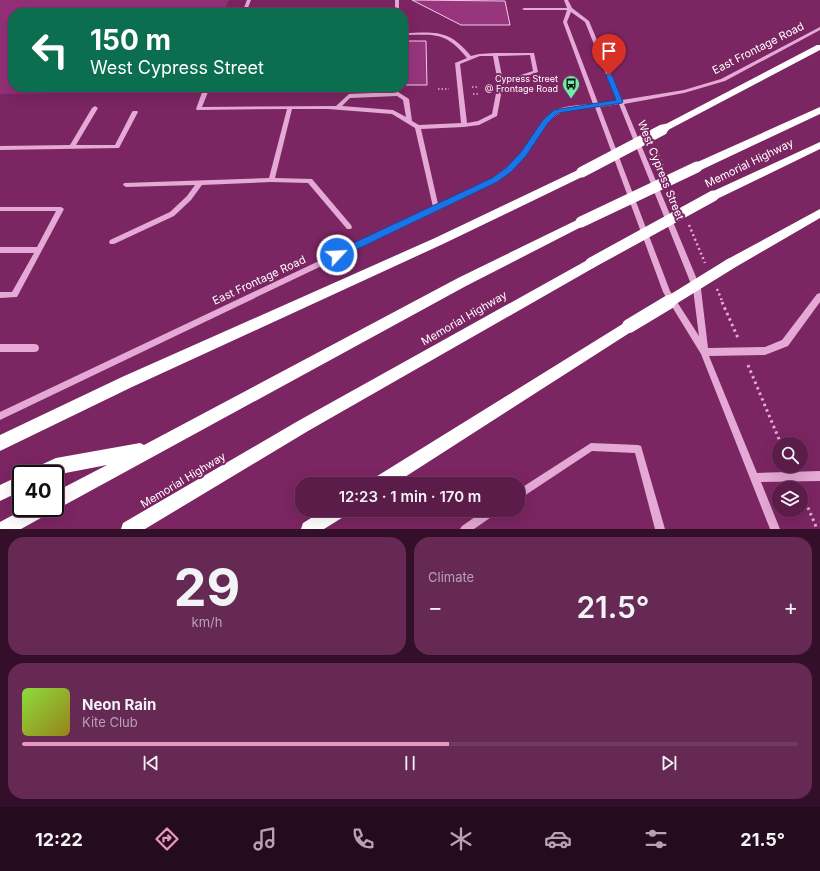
<!DOCTYPE html>
<meta charset="utf-8">
<style>
:root{--surface:#5c1c4a;--page:#652954;--text:#f1f3f6;--muted:#b8a1b5;--line:#713a62;--accent:#e797bd}
body{margin:0;font-family:Inter,sans-serif;background:var(--page);color:var(--text);height:100vh;display:flex;flex-direction:column;font-size:15px;white-space:nowrap}
*{box-sizing:border-box;margin:0}
p{font-size:13px;color:var(--muted)}
.icon{flex:none;width:22px;height:22px;fill:none;stroke:currentColor;stroke-width:2;stroke-linecap:round;stroke-linejoin:round}
.map{position:relative;height:529px;overflow:hidden}
.drawer{display:flex;flex-direction:column;gap:8px;padding:8px;background:#330f29;flex:1}
.drawer>*{flex:none}
.guide{position:absolute;left:8px;top:8px;width:400px;height:84px;border-radius:16px;box-shadow:0 4px 16px #0002,0 0 0 1px var(--line);background:#0b6e4f;color:#fff;overflow:hidden}
.fabs{position:absolute;left:772px;top:437px;display:grid;gap:8px}
.fabs a{display:grid;place-items:center;width:36px;height:36px;border-radius:50%;background:var(--surface);box-shadow:0 4px 16px #0002,0 0 0 1px var(--line);font-size:20px}
.speed{position:absolute;left:12px;top:465px;display:flex;gap:8px;font-size:20px;font-weight:700;text-align:center}
.speed>*{display:grid;place-content:center;width:52px;height:52px;border-radius:50%;background:var(--surface);box-shadow:0 4px 16px #0002,0 0 0 1px var(--line);line-height:1}
.speed .limit{border:2px solid #111;border-radius:6px;background:#fff;color:#111}
.pin{position:absolute;display:grid;place-items:center;width:34px;height:34px;color:#fff;margin:-41px -17px;border-radius:50% 50% 50% 0;rotate:-45deg;box-shadow:0 0 4px #0007}
.pin .icon{rotate:45deg}
.me{position:absolute;width:44px;margin:-22px;rotate:65deg;stroke-linejoin:round;filter:drop-shadow(0 0 3px #0008)}
.turn{display:flex;align-items:center;gap:14px;height:84px;padding:0 16px;font-size:18px}
.turn .icon{width:52px;height:52px;stroke-width:2.5}
.turn b{display:block;font-size:28px;line-height:34px}
.big{font-size:30px;font-weight:600;line-height:1.1}
.drawer .widget{flex:1;display:flex;flex-direction:column;justify-content:center;gap:6px;min-width:0;padding:0 14px;border-radius:16px;background:var(--page)}
.drawer .dial{align-items:center;gap:0}
.dial b{font-size:52px;line-height:1}
.song{display:flex;align-items:center;gap:12px}
.cover{width:48px;height:48px;border-radius:6px;background:linear-gradient(135deg,hsl(90 70% 55%),hsl(50 70% 35%))}
.played{height:4px;border-radius:2px;background:linear-gradient(90deg,var(--accent) 55%,var(--line) 55%)}
.keys{display:flex;justify-content:space-around;direction:ltr}
.heat{display:flex;justify-content:space-between;align-items:center;font-size:22px;direction:ltr}
.drawer .tiles{flex:1;display:grid;gap:8px;grid-template-columns:1fr 1fr}
.widget:last-child{grid-column:span 2}
.trip{position:absolute;left:295px;top:477px;width:230px;height:40px;border-radius:16px;background:var(--surface);box-shadow:0 4px 16px #0002,0 0 0 1px var(--line);font-weight:600;line-height:40px;text-align:center}
.tabs{display:flex;height:64px;justify-content:space-around;align-items:center;background:#250b1e;color:var(--muted)}
.tabs .icon{width:28px;height:28px}
.tabs .active{color:var(--accent)}
.tabs b{font-size:18px;color:var(--text)}
.map>svg:first-child{display:block}
</style>
<div class="map">
<svg width="820" height="529" viewBox="0 0 820 529">
<rect width="100%" height="100%" fill="#7b2562"/>
<path fill="#923077" d="M0,0H229L223,13H13V87H179L177,91L0,94Z"/>
<path fill="#97367c" stroke="#f3cce8" d="M412,0L505,1L510,25H461Z
M403,41H426L427,85H403Z"/>
<g fill="none" stroke-linecap="round" stroke-linejoin="round">
<path stroke="#e4a9d4" stroke-width="1.5" stroke-dasharray="1.5 2" stroke-linecap="butt" d="M472,87H479
M438,89H449
M473,94H480"/>
<path stroke="#e4a9d4" stroke-width="2.5" stroke-dasharray="2 3" stroke-linecap="butt" d="M656,150L663,167
M689,225L705,263
M717,289L723,303"/>
<path stroke="#e4a9d4" stroke-width="3" stroke-dasharray="2.5 3.5" stroke-linecap="butt" d="M722,302L738,338
M748,365L781,444
M801,491L817,529"/>
<path fill="#e4a9d4" fill-rule="evenodd" d="M247,0H251L246,13H242Z
M395,0H399V13H395Z
M564,0H568L572,8L589,21L622,100L684,90L721,79L820,27V30L725,81L684,93L624,104L701,289L708,348L765,347L782,340L817,294L820,293V302L788,346L765,355L709,356L757,473L820,471V481L761,482L780,529H770L701,354L663,292L595,107L564,111L558,114L546,124L525,156L497,182L0,420V412L433,207L415,128L392,114L328,109H292L275,178L312,179L351,225L352,227L351,229H347L308,183L271,182L202,185L191,200L174,216L114,244H110L109,242L110,240L170,212L187,196L195,185L126,187L123,185L124,183L269,178L287,109L197,110L196,109L204,87H210L202,107L336,106L349,94L398,92L409,99L412,121L419,125L461,123L455,63L467,58C445,31 435,35 403,35V33C436,32 449,29 471,56L479,54L495,53H534L538,72L503,84L497,116L479,125L464,127L421,129L438,204L493,178C503,170 514,162 522,152C533,138 539,120 554,111C565,105 581,105 593,104L563,22L567,10H524L522,9L524,8H567ZM571,12L585,22L617,101L598,103L567,22ZM530,55L533,71L503,81L498,56ZM480,56H493L498,83L492,114L478,121L467,123L460,64ZM397,96L403,100L406,117L393,110L342,106L350,98ZM619,104L693,289L699,336L670,291L600,107Z
M95,106L98,108L76,145H115L132,112L133,111H137L138,112L119,148L0,150V146L70,145L92,108Z
M0,207H61L64,209L17,297L0,298V292H12L34,253H0V247H37L56,211H0Z
M0,344H35L38,345L39,348L38,351L35,352H0Z
M591,443L638,445L641,446L665,529H655L635,453L592,451L518,500V490Z
M485,510H499L497,513L474,529H460L462,526Z"/>
<path fill="#fff" fill-rule="evenodd" d="M817,45H820V50L668,130L665,131L660,128L662,126Z
M820,107V114L701,170H693L692,167L693,164Z
M820,142V149L717,199H709L708,196L709,193Z
M582,168L586,169L587,172L586,175L443,244L132,387L0,451V435L122,377L435,238Z
M820,209V218L734,268L730,269L726,268L724,264L726,260Z
M581,218L585,219L587,222L585,225L466,286L61,507L55,509L52,508H55V492L107,465L55,475L32,474L34,468L56,458L140,443L144,445L458,278Z
M591,258L595,259L597,263L595,267L308,431L145,529H121L123,523L298,421Z
M629,320L634,322L636,326L634,330L394,484H372L374,478Z
M21,475V491L0,501V485Z
M26,508H50L48,514L21,529H0V522Z
M324,510H347L345,516L324,529H301L303,523Z"/>
<path stroke="#fff" stroke-width="8" d="M660,131L665,128"/>
<path stroke="#fff" stroke-width="11" d="M582,172L662,130
M581,222L697,167
M591,263L713,196
M667,303L730,264"/>
<path stroke="#fff" stroke-width="14" d="M629,326L669,302"/>
</g>
<path fill="#1a73e8" stroke="#114b97" d="M609,73L612,75L623,102L622,103L558,113L548,123L526,156L511,172L497,182L341,257H334L333,255L334,252L492,178L506,168L521,152L543,120L554,110L616,100L606,75Z"/>
<defs>
<g id="bus-pin" transform="scale(0.9)"><path d="M0 17L-7.5 6A9.5 9.5 0 1 1 7.5 6Z" fill="#6eeda6" stroke="#7b2562"/><path d="M-5-6H5V4H4V6H2V4H-2V6H-4V4H-5ZM-3.5-4V0h7V-4ZM-3.5 1.2v1.5H-2V1.2ZM2 1.2v1.5H3.5V1.2Z" fill="#111"/></g>
</defs>
<g fill-rule="evenodd">
<use href="#bus-pin" x="571" y="84"/>
</g>
<g text-anchor="middle" stroke-width="4" stroke-linejoin="round" paint-order="stroke">
<g font-size="9" fill="#fff" stroke="#7b2562" text-anchor="end">
<text x="558" y="82">Cypress Street<tspan x="558" dy="10">@ Frontage Road</tspan></text>
</g>
<g font-size="11" fill="#fff" stroke="#7b2562">
<text transform="translate(758 48) rotate(-27)" y="4">East Frontage Road</text>
<text transform="translate(749 163) rotate(-26)" y="4">Memorial Highway</text>
<text transform="translate(661 170) rotate(68)" y="4">West Cypress Street</text>
<text transform="translate(259 280) rotate(-25)" y="4">East Frontage Road</text>
<text transform="translate(464 318) rotate(-30)" y="4">Memorial Highway</text>
<text transform="translate(183 480) rotate(-31)" y="4">Memorial Highway</text>
</g>
</g>
</svg>
<div class="fabs">
<a><svg class="icon" aria-label="search" viewBox="0 0 24 24"><circle cx="10" cy="10" r="6"/><path d="M15 15l6 6"/></svg></a>
<a><svg class="icon" aria-label="layers" viewBox="0 0 24 24"><path d="M12 4l9 5-9 5-9-5zM3 14l9 5 9-5"/></svg></a>
</div>
<div class="speed"><div class="limit">40</div></div>
<div class="pin" style="left:609px;top:75px;background:#d93025"><svg class="icon" aria-label="arrive" viewBox="0 0 24 24"><path d="M6 21V4h12l-3 4 3 4H6"/></svg></div>
<svg class="me" style="left:337px;top:255px" viewBox="-20 -20 40 40"><circle r="17" fill="#1a73e8" stroke="#fff" stroke-width="3"/><path d="M0-11L8 9 0 5-8 9z" fill="#fff"/></svg>
<div class="trip">12:23 · 1 min · 170 m</div>
<div class="guide">
<div class="turn"><svg class="icon" aria-label="left" viewBox="0 0 24 24"><path d="M17 20v-9H6M10 6l-5 5 5 5"/></svg><div><b>150 m</b>West Cypress Street</div></div>
</div>
</div>
<section class="drawer">
<div class="tiles">
<div class="widget dial"><b>29</b><p>km/h</p></div>
<div class="widget"><p>Climate</p>
<div class="heat"><a>−</a><b class="big">21.5°</b><a>+</a></div>
</div>
<div class="widget">
<div class="song"><i class="cover"></i><div><b>Neon Rain</b><p>Kite Club</p></div></div>
<div class="played"></div>
<div class="keys"><svg class="icon" aria-label="previous" viewBox="0 0 24 24"><path d="M18 5L8 12l10 7zM5 5v14"/></svg><svg class="icon" aria-label="pause" viewBox="0 0 24 24"><path d="M8 5v14M16 5v14"/></svg><svg class="icon" aria-label="next" viewBox="0 0 24 24"><path d="M6 5l10 7-10 7zM19 5v14"/></svg></div>
</div>
</div>
</section>
<nav class="tabs">
<b>12:22</b>
<svg class="icon active" aria-label="directions" viewBox="0 0 24 24"><path d="M12 3l9 9-9 9-9-9zM9 14v-3h6M13 9l2 2-2 2"/></svg>
<svg class="icon" aria-label="music" viewBox="0 0 24 24"><path d="M9 18V5l10-2v13"/><circle cx="6" cy="18" r="3"/><circle cx="16" cy="16" r="3"/></svg>
<svg class="icon" aria-label="phone" viewBox="0 0 24 24"><path d="M5 4h4l2 5-3 2q2 4 5 5l2-3 5 2v4C11 20 4 13 5 4z"/></svg>
<svg class="icon" aria-label="climate" viewBox="0 0 24 24"><path d="M12 3v18M4 7l16 10M4 17L20 7"/></svg>
<svg class="icon" aria-label="car" viewBox="0 0 24 24"><path d="M5 17H2v-5l4-1 3-4h7l3 4 3 1v5h-3M9 17h6M6 11h13"/><circle cx="7" cy="17" r="2"/><circle cx="17" cy="17" r="2"/></svg>
<svg class="icon" aria-label="filters" viewBox="0 0 24 24"><path d="M4 7h16M4 17h16"/><circle cx="9" cy="7" r="2"/><circle cx="15" cy="17" r="2"/></svg>
<b>21.5°</b>
</nav>
